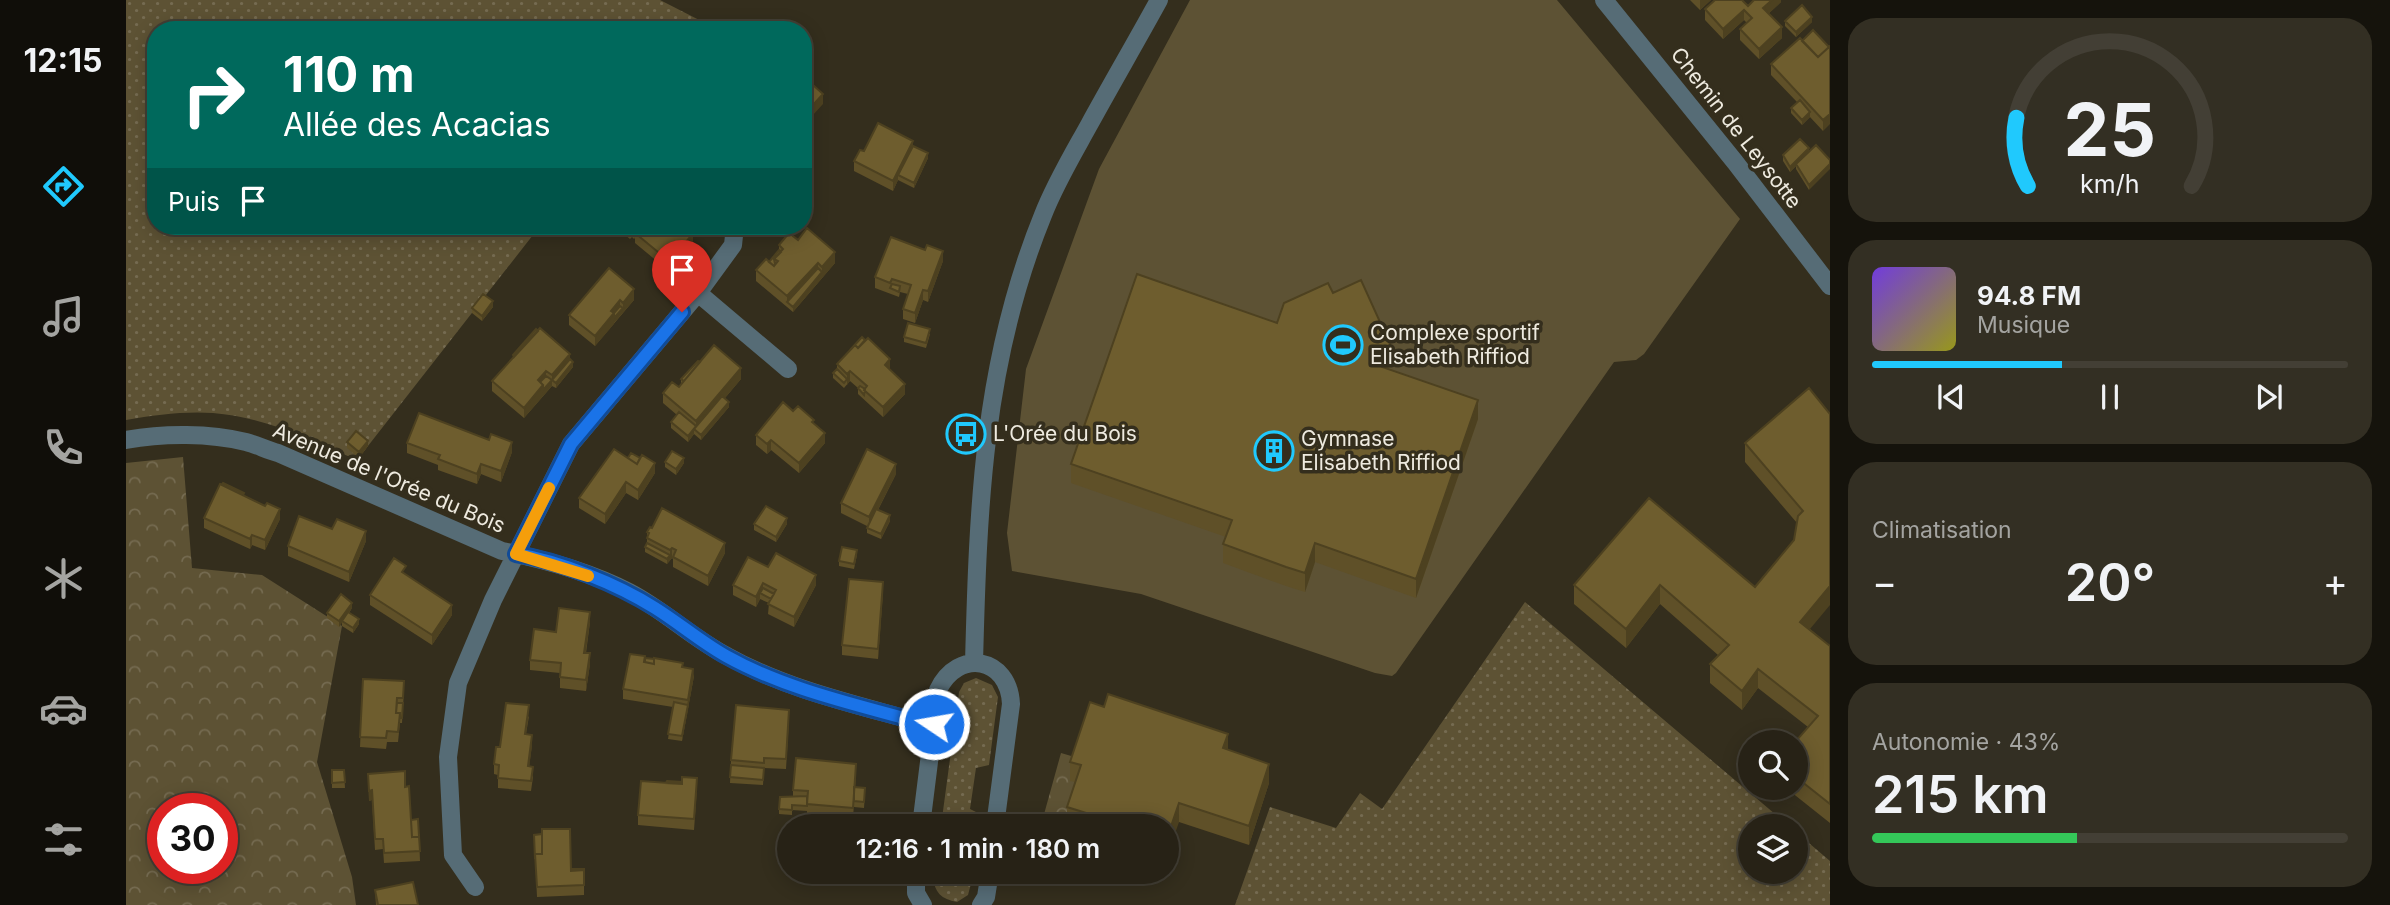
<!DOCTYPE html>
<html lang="fr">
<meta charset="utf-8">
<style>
:root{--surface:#272216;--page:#332f23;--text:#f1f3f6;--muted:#a4a4a1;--line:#433f35;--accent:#20c9fd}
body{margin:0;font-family:Inter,sans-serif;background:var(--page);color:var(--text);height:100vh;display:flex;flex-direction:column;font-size:26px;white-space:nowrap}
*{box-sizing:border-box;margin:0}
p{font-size:23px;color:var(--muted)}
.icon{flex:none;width:38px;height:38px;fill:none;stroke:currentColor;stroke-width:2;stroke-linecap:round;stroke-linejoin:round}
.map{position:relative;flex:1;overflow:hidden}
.panel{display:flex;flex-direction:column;gap:18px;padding:18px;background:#15130c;width:560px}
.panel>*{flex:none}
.top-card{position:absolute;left:21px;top:21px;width:665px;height:214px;border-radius:28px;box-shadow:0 4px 18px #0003,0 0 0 2px var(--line);background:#00695c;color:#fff;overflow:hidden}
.fabs{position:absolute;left:1612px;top:730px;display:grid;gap:14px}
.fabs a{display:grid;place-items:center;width:70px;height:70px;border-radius:50%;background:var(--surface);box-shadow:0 4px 18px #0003,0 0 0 2px var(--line);font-size:35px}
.speed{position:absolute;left:21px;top:793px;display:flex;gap:14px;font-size:35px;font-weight:700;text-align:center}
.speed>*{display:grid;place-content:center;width:91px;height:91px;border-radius:50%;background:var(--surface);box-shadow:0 4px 18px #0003,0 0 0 2px var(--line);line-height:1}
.speed .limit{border:10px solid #d22;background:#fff;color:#111}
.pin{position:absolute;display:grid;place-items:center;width:60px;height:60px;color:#fff;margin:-72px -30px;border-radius:50% 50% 50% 0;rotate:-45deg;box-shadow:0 0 7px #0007}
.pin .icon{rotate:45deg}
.me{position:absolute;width:77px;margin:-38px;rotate:282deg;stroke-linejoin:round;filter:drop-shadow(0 0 5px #0008)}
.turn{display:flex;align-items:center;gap:24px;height:147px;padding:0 21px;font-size:32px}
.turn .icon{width:91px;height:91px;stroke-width:2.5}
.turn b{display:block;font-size:49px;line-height:60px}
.then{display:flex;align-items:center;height:66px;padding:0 21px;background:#0003;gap:14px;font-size:26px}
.big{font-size:52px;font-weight:600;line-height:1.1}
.panel .widget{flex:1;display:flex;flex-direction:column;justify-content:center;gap:10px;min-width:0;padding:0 24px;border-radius:28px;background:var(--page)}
.panel .dial{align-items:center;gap:0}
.dial svg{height:182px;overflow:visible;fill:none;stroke:var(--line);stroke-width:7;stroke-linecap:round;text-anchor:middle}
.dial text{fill:var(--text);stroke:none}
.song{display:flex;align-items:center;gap:21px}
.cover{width:84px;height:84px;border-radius:10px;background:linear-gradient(135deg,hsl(260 70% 55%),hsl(60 70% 35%))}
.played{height:7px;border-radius:4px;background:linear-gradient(90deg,var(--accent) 40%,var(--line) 40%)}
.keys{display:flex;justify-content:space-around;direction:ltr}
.heat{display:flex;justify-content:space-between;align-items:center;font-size:38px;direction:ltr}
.charge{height:10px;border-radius:5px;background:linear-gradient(90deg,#34c759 43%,var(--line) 0)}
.trip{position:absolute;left:651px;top:814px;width:402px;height:70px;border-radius:35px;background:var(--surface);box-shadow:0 4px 18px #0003,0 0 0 2px var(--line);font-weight:600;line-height:70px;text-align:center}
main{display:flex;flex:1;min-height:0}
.tab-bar{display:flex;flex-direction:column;width:126px;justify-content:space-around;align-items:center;background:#100e09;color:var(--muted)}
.tab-bar .icon{width:49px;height:49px}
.tab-bar .active{color:var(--accent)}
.tab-bar b{font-size:32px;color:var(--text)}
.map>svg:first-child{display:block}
</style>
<main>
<nav class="tab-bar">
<b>12:15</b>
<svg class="icon active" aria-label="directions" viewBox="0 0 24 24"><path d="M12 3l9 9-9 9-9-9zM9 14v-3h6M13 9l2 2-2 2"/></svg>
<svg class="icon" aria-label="music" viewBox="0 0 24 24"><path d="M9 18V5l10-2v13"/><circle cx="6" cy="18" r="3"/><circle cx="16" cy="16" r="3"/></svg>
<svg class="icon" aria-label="phone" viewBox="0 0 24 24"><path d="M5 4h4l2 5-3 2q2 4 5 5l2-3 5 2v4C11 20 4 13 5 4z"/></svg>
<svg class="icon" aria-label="climate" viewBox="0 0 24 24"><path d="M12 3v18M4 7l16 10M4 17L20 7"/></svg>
<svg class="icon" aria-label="car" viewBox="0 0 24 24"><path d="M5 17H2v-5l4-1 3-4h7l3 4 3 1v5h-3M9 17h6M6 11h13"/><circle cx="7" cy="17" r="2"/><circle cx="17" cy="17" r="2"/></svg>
<svg class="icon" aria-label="filters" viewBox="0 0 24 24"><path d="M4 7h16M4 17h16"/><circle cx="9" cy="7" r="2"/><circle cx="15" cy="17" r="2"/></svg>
</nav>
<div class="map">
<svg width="1704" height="905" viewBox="0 0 1704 905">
<defs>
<pattern id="grass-dots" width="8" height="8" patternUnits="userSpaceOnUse" patternTransform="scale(1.75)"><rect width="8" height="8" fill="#5d5234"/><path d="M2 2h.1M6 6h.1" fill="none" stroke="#756b51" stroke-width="1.8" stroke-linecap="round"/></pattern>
<pattern id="forest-crowns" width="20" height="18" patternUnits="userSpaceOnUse" patternTransform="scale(1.75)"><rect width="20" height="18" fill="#5d5234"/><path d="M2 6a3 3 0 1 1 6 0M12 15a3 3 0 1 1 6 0" fill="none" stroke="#756b51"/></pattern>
</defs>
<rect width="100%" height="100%" fill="#342e1d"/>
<path fill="url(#grass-dots)" d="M0,0H534L583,25L579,30H30V226H414L231,460C185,440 138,417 87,413C58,411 29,415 0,420Z
M1399,602L1663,826H1624V872H1670V832L1704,861V905H1109L1144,807L1210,828L1234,793L1256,809Z
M850,678L866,685L872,697L863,765L850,768L844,809L856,815L855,826H815L833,692L838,683Z
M808,872H848L842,895L831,902C814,899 806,890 808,872Z"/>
<path fill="url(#forest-crowns)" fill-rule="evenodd" d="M57,457L66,568L136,575L216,626L191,762L226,877L230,905H0V463ZM37,808H96V868H37Z
M935,753L952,758L955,784L941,826L917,818Z"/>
<path fill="#5d5234" d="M1064,0H1431L1614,219L1518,354L1510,360L1488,362L1270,673L1266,676L1249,673L1015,594L886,571L881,533L900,369L973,169Z"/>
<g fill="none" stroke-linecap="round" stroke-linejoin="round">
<path stroke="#566c76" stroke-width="18" d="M1478,0L1609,162L1704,286
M572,293L662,369
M0,440C37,433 84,433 120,442C131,445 141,450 152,453L376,551C417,559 466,573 503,592C538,610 566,638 601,656C660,689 728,704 792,722L808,724
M848,663C852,507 857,362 917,215C929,184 947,154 963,125C986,83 1010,42 1033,0
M795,826L812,690C832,648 883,657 885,704L869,826
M790,872V893L797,905
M349,887L327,855L322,757L332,683L367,600L445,444L572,293L607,245L609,226
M855,905L860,897L864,872"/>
</g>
<path fill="#5f5028" d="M1564,0H1585L1574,10Z
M1655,0V2L1642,14L1656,38L1633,59L1614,40V29L1621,23L1618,20L1597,39L1579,20V9L1622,6Z
M1659,21L1686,22L1670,37L1659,26Z
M1676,41L1703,47L1697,131L1684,117L1676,125L1665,113V108L1671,102L1645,75V64Z
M1683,148V190L1670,169V166L1664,172L1657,161V155Z
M738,151L802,158L788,188L772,180L767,191L728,171V161Z
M488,226H558L567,244L544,272L509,243V238L508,239L506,237L504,239Z
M672,240L709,263L667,312L630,281V270L643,262L653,250V245Z
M817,261L802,302L797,300L789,323L777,319V309L782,294L774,292L773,297L749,288V277Z
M483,268L508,300L469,346L443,325V315Z
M1207,293L1264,363L1262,369L1352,419L1290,598L1189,562L1179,592L1160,586L1097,563V544L1100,537L945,483V464L1151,323Z
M367,307L356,321L346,313V308Z
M804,334L800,348L778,342V337Z
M387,355L444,359L447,367L430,388L426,386L398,418L366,391V381L387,358Z
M574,362L615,379L599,398L603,407L575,440L568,434L562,442L545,428V422L551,415L537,403V393L553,387L555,384V379Z
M711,364L764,369L779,394L757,417L732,394V388L724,381L718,388L707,378V373L711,369Z
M1683,388L1684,629L1704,646V823L1660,788H1670L1669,742L1682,727L1632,688L1616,710L1584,683V664L1592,655L1534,604L1500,648L1448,604V585L1523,498L1629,587L1668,540L1671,523L1619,462V443Z
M667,411L688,424L699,443L673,473L645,450L641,454L630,445V435Z
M363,440L386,452L375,482L355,474L351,484L312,470V465L281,453V443Z
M221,442L242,446L233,458L221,448Z
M502,458L529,473L512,500L500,493L479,524L453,508V498Z
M539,462L558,463L550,475L539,467Z
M770,474L752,510L764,521L755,539L741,533V526L715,513V503Z
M118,496L154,519L139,550L126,545L124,549L78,528V518Z
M628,524H661L650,542L628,530Z
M206,529L240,541L223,582L162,556V546Z
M521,532L599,553L582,586L547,567V559L546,558L541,564L519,552V547L521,543Z
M731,555L728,569L713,566V561Z
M642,567L690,585L668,627L642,614L643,603L634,599L630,607L607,595V585Z
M280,575L326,615L306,645L244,605V595Z
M757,592L752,659L716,655V645Z
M226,608L223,613L233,624L227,633L216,626V622L213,627L201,618V613Z
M464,622L460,653L464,664L460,691L434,688V673L404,670V660L430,632Z
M519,658L557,668L568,676L556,741L542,739L547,707L497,699V689Z
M237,679L278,691L276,723H274L272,742H261L260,749L234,747Z
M403,716L400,734L406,745L403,767L407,777L405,791L372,788V775L368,774V764L374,747Z
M663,720L660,769L638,768L637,785L604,783L605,760Z
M1102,750L1143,783L1123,845L1053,822L1041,826H941V807L949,782L944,781V762Z
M206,770H218L219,788H206Z
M242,774L279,787L285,820L293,836L294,861L258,863L257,849L249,850L246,800L243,801Z
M730,774L729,788L739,793L738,808L728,807V804L727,818L681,814V810V811L666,810V815L653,814V809L667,796V790Z
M556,782L571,788L568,830L512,825V815L540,783Z
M408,835L445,871L458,870V895L411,897Z
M249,890L292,905H250Z"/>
<path fill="#4d4120" d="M1574,0H1585L1574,10Z
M1646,0H1655V2L1637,19V8Z
M1618,10V20L1597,39V29Z
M1686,17V22L1670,37V32Z
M1656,27V38L1633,59V49Z
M697,94V104L677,126V116Z
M1684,112V117L1676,125V120Z
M1704,114V124L1697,131V120Z
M787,141V151L772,175V180L767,191V181Z
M1683,148V154L1664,172V167Z
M802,153V158L788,188V183Z
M1704,164V169L1683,190V185Z
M511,226H513V234L509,233L508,239V228Z
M567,233V244L544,272V262Z
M817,251V261L802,302V291Z
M709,252V263L667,312V307L696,272V267Z
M692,263V273L661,302V296Z
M508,289V300L488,323V318L497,308V303Z
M797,290V300L789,323V313Z
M494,300V311L488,318V324L469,346V336L485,311Z
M367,301V307L356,321V316Z
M1264,344V363L1256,386V367Z
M444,354V364L426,380V386L417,396V390L426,380V375Z
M764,359V369L759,375V365Z
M447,362V367L430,388V383Z
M615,368V379L570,432V421Z
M420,371V381L414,387L412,380Z
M724,371V381L721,385V374Z
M779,384V394L757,417V407Z
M417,385V396L398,418V408Z
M1352,400V419L1290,598V579Z
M603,402V407L575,440V435Z
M568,429V434L562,442V436Z
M699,433V443L673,473V463Z
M645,440V450L641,454V444Z
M242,441V446L233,458V452Z
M386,442V452L375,482V471Z
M558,458V463L550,475V469Z
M529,463V473L512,500V490Z
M355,464V474L351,484V474Z
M770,464V474L743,527V517Z
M500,482V493L479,524V514Z
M154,509V519L139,550V540Z
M764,515V521L755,539V534Z
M661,518V524L650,542V537Z
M240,531V541L223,582V572Z
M126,535V545L124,549V539Z
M599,543V553L582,586V576Z
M1189,543V562L1179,592V573Z
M546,548V558L541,564V559L544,555V550Z
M690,575V585L668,627V617Z
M757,582V592L752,659V649Z
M637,583V594L634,593V599L630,607V597Z
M1534,585V604L1500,648V629Z
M1704,586V605L1674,641V622Z
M226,603V608L213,627V621Z
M326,605V615L306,645V635Z
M464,612V622L458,663V653Z
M233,619V624L227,633V628Z
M464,653V664L460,691V680Z
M567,669L568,676L556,741V736Z
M1632,669V688L1616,710V691Z
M1102,734V753L1097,748Z
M406,735V745L402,777V766Z
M1143,764V783L1123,845V826Z
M246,790V800L243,801V791Z
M1053,803V822L1041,857V838Z"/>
<path fill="#6e5d2e" stroke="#4d4120" stroke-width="2" d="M1589,0H1616L1622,6L1628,0H1646L1637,8L1656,27L1633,49L1614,29L1626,18L1618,10L1597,29L1579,9Z
M1676,5L1686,17L1670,32L1659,21Z
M1687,30L1703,47L1692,57L1676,41Z
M1674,38L1692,57L1704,46V114L1697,120L1645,64Z
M677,76L697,94L677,116Z
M1674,100L1684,112L1676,120L1665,108Z
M752,123L787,141L767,181L728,161L734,150L738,151Z
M1674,139L1683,148L1664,167L1657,155Z
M1690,145L1704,160V164L1683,185L1670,164Z
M787,146L802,153L788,183L772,175Z
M494,226H500L506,232L504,234Z
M516,226H558L567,233L544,262L509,233Z
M681,228L709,252L696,267L692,263L661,296L630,270L640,259L648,266L652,261L648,259L657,249L653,245L663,233L672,240Z
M765,237L799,250L801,245L817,251L802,291L797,290L789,313L777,309L785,285L766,279L764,283L749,277Z
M653,250L655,252L648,259L649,264L648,266L643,262Z
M483,268L508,289L497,303L494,300L485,311L488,313L469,336L443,315Z
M692,268L696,272L667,307L661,302Z
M1011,274L1151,323L1158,303L1202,283L1207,293L1235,280L1264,344L1256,367L1352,400L1290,579L1189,543L1179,573L1160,567L1097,544L1106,520L945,464Z
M766,284L774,286L773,292L764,288Z
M357,294L367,301L356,316L346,308Z
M494,306L497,308L488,318V313Z
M782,323L804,329L800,343L778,337Z
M414,328L444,354L426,375L420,371L412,380L417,385L398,408L366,381Z
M410,329L412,331L388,357L387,355Z
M736,337L739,340L732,348L729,345L724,350Z
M742,338L764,359L759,365L779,384L757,407L738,390L741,386L724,371L721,374L711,364L729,345L732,348Z
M588,345L615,368L570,421L537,393L546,382L553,387Z
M444,359L447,362L430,383L426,380Z
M572,361L574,362L558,381L555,379Z
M711,369L721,379L718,383L707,373Z
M420,376L426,380L417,390V385L414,382Z
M734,386L739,389L738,395L732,388Z
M1683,388L1704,414V586L1674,622L1704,646V804L1670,777L1669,742L1692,716L1632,669L1616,691L1584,664L1603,645L1534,585L1500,629L1448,585L1523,498L1629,587L1668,540L1672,516L1677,511L1619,443Z
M596,396L603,402L575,435L568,429Z
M657,402L667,411L672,406L688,420L686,422L699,433L673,463L645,440L641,444L630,435Z
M553,412L570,426L562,436L545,422Z
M293,413L363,440L365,434L386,442L375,471L355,464L351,474L312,459L314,455L281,443Z
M230,431L242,441L233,452L221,442Z
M488,449L511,464L516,455L529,463L512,490L500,482L479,514L453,498Z
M741,449L770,464L743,517L715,503Z
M546,451L558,458L550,469L539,462Z
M505,453L514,458L511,464L502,458Z
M97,483L118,493L117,495L96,485Z
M94,484L139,506L141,503L154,509L139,540L126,535L124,539L78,518Z
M640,506L661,518L650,537L628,524Z
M536,508L599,543L582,576L547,557L550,550L546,548L544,550L521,538L523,533L521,532L524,527L526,528Z
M750,509L764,515L755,534L741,528Z
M173,516L206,529L211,519L240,531L223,572L162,546Z
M521,543L544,555L541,559L519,547Z
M716,547L731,550L728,564L713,561Z
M650,553L690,575L668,617L642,604L650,590L637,583L630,597L607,585L622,557L642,567Z
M268,558L280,566L276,572L326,605L306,635L244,595Z
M723,579L757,582L752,649L716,645Z
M637,588L648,594L645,599L634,593Z
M215,594L226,603L213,621L201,613Z
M433,608L464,612L458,653H464L460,680L434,677L435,663L404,660L408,629L430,632Z
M222,612L233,619L227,628L216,621Z
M504,654L519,656L518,662L528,664V658L557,663L556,667L567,669L562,700L497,689Z
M519,658L528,659V664L519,662Z
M237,679L278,681L277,698H271L270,713H274L272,732L261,731L260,738L234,737Z
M982,694L1102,734L1097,748L1143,764L1123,826L1053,803L1041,838V826H955L960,813L941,807L955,765L944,762L964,702L978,707Z
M548,702L562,705L556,736L542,734Z
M271,703H277L276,718H274V713H270Z
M380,703L403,705L399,734L406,735L402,766L407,767L405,781L372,778L373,765L368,764L370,747H374Z
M610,705L663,710L660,759L638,758V763L605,760Z
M670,758L730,764L727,808L681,804L682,791L667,790Z
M605,765L638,768L637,780L604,777Z
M206,770H218L219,782L206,783Z
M279,771V787L283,786L286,837L293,836L294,851L258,853L257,839H249L246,790L243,791L242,774Z
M556,777L571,778L568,819L512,815L515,781L556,784Z
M541,781L556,782V784L540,783Z
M728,787L739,788L738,802L728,801Z
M681,796V806L666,805V810L653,809L654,797Z
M292,819L293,836L286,837L285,820Z
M416,829H444L445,871L458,870V885L411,887L409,854H416Z
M416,834V854H409V859L408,835Z
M445,869H458V870L445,871Z
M287,882L292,905H252L249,890Z"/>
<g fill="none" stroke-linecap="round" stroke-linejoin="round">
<g stroke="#114b97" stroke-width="18">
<path id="route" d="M556,312L445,444L390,554C434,561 491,584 529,608C553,623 575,642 600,656C659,689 728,704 792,722L808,724"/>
</g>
<use href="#route" stroke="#1a73e8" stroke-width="12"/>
<path stroke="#f59e0b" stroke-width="12" d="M423,488L390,554L462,576"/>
</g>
<defs>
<g id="stadium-ring" transform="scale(2.0125)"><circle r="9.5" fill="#342e1d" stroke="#20c9fd" stroke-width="1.5"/><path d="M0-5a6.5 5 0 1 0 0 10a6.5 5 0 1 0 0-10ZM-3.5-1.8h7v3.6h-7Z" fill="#20c9fd"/></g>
<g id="bus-ring" transform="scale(2.0125)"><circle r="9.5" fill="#342e1d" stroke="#20c9fd" stroke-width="1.5"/><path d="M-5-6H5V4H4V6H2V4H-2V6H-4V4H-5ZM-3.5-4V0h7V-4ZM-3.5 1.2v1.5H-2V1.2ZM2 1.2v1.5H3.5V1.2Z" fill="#20c9fd"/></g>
<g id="building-ring" transform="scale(2.0125)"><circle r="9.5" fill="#342e1d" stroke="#20c9fd" stroke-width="1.5"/><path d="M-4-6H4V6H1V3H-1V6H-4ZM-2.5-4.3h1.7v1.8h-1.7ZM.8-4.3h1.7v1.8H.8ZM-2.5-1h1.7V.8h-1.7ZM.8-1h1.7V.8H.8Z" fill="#20c9fd"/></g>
</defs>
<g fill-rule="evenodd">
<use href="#stadium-ring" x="1217" y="345"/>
<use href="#bus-ring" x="840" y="434"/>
<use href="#building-ring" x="1148" y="451"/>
</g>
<g text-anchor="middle" stroke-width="7" stroke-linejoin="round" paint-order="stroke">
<g font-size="21" fill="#eeeadf" stroke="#342e1d">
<text transform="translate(1610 128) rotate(52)" y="7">Chemin de Leysotte</text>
<text transform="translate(263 478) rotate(23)" y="7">Avenue de l'Orée du Bois</text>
</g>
<g font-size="21" fill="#eeeadf" stroke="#342e1d" text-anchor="start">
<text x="1244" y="340">Complexe sportif<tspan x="1244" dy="24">Elisabeth Riffiod</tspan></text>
<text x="867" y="441">L'Orée du Bois</text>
<text x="1175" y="446">Gymnase<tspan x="1175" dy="24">Elisabeth Riffiod</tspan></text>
</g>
</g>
</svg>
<div class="fabs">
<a><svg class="icon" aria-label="search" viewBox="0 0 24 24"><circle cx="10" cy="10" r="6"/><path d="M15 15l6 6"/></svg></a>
<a><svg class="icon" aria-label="layers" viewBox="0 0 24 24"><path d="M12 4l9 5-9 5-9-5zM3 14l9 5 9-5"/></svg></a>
</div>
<div class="speed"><div class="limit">30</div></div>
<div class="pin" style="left:556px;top:312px;background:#d93025"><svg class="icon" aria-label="arrive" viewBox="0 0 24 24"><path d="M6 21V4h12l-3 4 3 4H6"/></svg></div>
<svg class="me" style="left:808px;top:724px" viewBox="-20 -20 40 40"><circle r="17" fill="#1a73e8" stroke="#fff" stroke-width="3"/><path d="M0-11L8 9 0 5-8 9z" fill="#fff"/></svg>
<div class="trip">12:16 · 1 min · 180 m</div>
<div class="top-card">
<div class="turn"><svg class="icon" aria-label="right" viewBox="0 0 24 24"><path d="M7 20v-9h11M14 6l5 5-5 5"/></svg><div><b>110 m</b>Allée des Acacias</div></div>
<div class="then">Puis<svg class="icon" aria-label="arrive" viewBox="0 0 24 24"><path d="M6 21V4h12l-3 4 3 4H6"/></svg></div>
</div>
</div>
<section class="panel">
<div class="widget dial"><svg viewBox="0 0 100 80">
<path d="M14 69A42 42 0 1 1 86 69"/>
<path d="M14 69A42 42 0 0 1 9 39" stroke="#20c9fd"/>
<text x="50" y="56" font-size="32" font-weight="700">25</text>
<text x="50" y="72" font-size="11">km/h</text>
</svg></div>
<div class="widget">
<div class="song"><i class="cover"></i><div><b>94.8 FM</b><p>Musique</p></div></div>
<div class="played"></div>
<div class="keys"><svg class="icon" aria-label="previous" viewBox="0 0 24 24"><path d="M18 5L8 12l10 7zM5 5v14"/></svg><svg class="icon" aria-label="pause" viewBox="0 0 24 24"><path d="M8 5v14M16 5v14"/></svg><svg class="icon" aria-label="next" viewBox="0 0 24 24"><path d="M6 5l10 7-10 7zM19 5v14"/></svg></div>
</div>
<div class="widget"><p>Climatisation</p>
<div class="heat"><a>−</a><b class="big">20°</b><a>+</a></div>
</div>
<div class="widget"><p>Autonomie · 43%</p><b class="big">215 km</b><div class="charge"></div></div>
</section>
</main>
